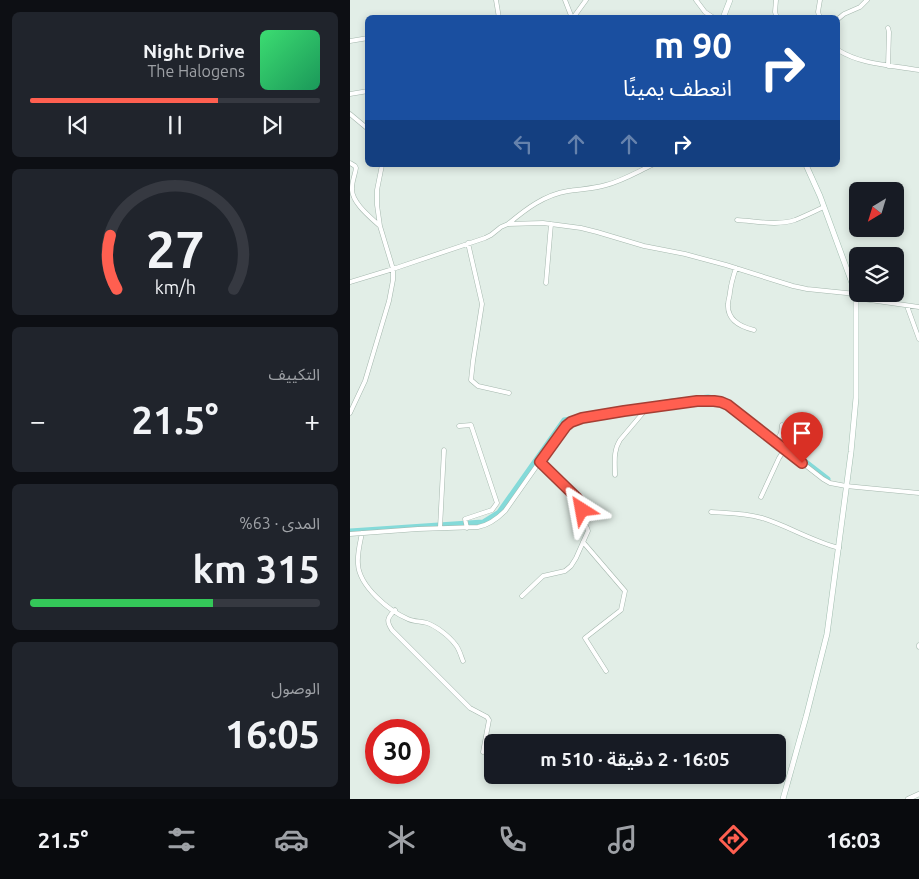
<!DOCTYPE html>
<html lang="ar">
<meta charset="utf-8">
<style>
:root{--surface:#171b24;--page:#20242c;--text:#f1f3f6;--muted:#9ea1a6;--line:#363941;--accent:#ff5f50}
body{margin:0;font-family:Ubuntu,"Noto Sans Arabic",sans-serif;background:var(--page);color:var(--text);direction:rtl;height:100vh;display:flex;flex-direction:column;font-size:19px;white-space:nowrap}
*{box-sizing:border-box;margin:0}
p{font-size:16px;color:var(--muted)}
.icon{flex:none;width:28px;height:28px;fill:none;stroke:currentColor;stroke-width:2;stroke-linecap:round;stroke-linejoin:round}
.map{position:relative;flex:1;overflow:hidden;direction:ltr}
.details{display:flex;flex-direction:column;gap:12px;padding:12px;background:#0d0f14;width:350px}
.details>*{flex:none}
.hud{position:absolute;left:15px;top:15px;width:475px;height:152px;border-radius:8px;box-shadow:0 2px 8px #0003;direction:rtl;background:#1a4fa0;color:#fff;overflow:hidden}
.needle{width:32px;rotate:218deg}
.buttons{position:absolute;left:499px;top:182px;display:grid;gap:10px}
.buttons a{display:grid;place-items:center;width:55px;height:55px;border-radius:8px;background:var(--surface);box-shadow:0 2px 8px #0003;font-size:25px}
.speed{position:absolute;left:15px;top:719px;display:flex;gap:10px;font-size:25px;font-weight:700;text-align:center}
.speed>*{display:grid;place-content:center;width:65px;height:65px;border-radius:50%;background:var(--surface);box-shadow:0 2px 8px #0003;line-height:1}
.speed .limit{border:8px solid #d22;background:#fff;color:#111}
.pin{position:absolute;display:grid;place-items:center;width:42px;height:42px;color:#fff;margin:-51px -21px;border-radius:50% 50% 50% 0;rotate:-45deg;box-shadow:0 0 5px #0007}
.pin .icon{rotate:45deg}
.me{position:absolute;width:55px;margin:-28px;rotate:326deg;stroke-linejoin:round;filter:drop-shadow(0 0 4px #0008)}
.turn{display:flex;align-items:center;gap:18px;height:105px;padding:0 25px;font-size:22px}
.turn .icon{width:65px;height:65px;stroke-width:2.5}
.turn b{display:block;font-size:35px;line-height:42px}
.lanes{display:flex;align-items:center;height:48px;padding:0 25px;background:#0003;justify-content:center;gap:25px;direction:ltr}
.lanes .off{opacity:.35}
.big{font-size:38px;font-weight:600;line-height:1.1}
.details .card{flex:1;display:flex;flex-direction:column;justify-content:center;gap:8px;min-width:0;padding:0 18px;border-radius:8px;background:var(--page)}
.details .dial{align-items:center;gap:0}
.dial svg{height:130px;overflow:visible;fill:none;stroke:var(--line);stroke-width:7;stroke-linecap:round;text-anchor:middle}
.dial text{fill:var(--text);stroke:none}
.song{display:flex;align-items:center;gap:15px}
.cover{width:60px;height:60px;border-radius:8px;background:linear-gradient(135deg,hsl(140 70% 55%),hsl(150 70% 35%))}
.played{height:5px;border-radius:2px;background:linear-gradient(90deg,var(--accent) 65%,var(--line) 65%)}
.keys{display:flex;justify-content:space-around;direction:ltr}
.heat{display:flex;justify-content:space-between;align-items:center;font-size:28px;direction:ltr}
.charge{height:8px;border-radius:4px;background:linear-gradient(90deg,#34c759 63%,var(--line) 0)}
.trip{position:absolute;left:134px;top:734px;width:302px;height:50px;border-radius:8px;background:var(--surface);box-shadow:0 2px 8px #0003;font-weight:600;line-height:50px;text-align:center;direction:rtl}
.menu{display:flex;height:80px;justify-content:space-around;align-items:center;background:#090b0e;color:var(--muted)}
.menu .icon{width:35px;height:35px}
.menu .active{color:var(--accent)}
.menu b{font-size:22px;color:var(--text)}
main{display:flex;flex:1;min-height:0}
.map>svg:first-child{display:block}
</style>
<main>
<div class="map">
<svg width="569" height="799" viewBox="0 0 569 799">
<rect width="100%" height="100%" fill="#e2eee7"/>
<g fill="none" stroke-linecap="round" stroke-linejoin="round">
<path stroke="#84dad9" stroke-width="5" d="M284,408L322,401L358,397L374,400L381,404L478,479
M0,531L133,522L149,512L214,420L231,417"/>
<g stroke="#a4b7ad" stroke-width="5">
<path id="minor" d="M146,0L149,18
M215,0L222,18
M346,0L355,12L364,18
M426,0L425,12L427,18
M223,18L236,0
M470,18L468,12L470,0
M488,19L494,14L510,7L517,0
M0,41L18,38
M488,50C512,65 541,65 569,70
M538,66L539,32L538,28
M0,94L18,91
M0,114L18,129
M0,163L5,166L6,168C5,175 2,181 2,188C1,202 20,217 30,226
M387,220C405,221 428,226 445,220C455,216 465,211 474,207
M158,224C176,209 194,195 218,191C230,189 243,189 256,185C272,181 287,172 302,165
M118,243L132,304L123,361L121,380L128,386L159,393
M386,268C383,277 381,284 380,292C380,296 378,300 378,304C377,320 391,327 404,330
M0,282L43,269L135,238L141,235L151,227L158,224L193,223L231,228L247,232L294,246L335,254L376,265L443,286L457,289L506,294
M196,283L201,224
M506,298L569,307
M557,306L569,339
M0,413L15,381L39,301L43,280V269L30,226L27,205V190L32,165
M109,426L121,425L147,503L142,510L115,519L117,528
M426,443L431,433L432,425
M265,475C265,462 263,451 270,440L297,408
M411,497L429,458L435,449
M361,512C378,513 395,513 412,518C438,526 462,541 489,548
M90,528L94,450
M12,533C10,543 7,554 8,564C9,586 39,611 58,619C64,622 71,621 77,623C86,626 99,636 105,644C109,648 111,656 113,661
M0,534L68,529L128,527C139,525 147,519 155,511L212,430L216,426L226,420L275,411L347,401H364L371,402L378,405L473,479L480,483L496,486L569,493
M233,542L275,591L271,610L235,638L256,671
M172,596L193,576L215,571L221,566L226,558L238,531L237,528L232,519L231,504L227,498L190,462
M45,610C37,618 36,621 42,630L120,708L137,717L139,720L133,752
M569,645V647"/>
</g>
<g stroke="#a4b7ad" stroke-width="5.5">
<path id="tertiary" d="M558,799L569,794"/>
</g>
<g stroke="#a2beb0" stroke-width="6">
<path id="secondary" d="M373,18L380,0
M433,799L456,717L477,634L501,452L506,398V294L470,196L456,165"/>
</g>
<use href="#minor" stroke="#fff" stroke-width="4"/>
<use href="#tertiary" stroke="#fff" stroke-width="4.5"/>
<use href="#secondary" stroke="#fff" stroke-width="5"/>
</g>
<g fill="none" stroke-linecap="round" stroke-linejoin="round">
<g stroke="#a63e34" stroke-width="12">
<path id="route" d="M232,510L231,504L227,498L190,462L216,426L221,422L232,418L274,411L347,401H364L371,402L378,405L452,463"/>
</g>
<use href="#route" stroke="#ff5f50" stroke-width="9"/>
</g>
</svg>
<div class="buttons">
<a><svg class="needle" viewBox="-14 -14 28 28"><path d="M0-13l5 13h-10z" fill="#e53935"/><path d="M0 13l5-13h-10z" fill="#9ea1a6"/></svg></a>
<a><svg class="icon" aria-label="layers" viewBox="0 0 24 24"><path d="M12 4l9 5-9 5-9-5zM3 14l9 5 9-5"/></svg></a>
</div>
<div class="speed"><div class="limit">30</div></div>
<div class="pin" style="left:452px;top:463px;background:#d93025"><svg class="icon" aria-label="arrive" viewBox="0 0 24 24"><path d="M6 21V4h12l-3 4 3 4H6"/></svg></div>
<svg class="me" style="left:232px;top:510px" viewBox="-20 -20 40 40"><path d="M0-17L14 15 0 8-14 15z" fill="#ff5f50" stroke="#fff" stroke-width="4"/></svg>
<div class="trip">16:05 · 2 دقيقة · 510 m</div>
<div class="hud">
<div class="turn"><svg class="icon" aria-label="right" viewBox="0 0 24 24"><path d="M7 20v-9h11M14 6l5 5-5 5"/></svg><div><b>90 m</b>انعطف يمينًا</div></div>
<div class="lanes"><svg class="icon off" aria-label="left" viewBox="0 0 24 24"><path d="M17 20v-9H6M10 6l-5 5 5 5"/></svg><svg class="icon off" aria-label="ahead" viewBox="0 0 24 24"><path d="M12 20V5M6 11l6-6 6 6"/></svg><svg class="icon off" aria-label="ahead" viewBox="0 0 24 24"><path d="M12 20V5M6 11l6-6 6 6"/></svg><svg class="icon" aria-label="right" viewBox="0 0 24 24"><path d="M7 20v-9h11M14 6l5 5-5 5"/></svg></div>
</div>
</div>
<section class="details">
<div class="card">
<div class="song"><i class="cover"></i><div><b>Night Drive</b><p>The Halogens</p></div></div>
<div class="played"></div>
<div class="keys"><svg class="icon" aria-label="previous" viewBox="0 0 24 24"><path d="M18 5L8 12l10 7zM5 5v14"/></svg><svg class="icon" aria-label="pause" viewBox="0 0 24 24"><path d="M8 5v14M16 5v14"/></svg><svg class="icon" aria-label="next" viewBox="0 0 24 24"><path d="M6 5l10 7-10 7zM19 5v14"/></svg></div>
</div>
<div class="card dial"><svg viewBox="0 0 100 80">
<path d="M14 69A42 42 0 1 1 86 69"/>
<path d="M14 69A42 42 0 0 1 10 36" stroke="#ff5f50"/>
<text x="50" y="56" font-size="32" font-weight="700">27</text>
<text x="50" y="72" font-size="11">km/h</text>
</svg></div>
<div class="card"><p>التكييف</p>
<div class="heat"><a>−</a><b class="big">21.5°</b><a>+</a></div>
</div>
<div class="card"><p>المدى · 63%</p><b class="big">315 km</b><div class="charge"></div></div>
<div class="card"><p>الوصول</p><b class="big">16:05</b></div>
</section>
</main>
<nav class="menu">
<b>16:03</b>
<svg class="icon active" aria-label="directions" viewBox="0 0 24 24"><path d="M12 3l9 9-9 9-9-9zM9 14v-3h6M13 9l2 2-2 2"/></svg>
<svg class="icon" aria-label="music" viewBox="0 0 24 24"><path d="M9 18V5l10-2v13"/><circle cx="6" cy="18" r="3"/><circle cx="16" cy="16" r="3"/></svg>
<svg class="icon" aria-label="phone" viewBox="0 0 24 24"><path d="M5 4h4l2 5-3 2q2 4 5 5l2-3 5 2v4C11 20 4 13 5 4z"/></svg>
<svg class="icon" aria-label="climate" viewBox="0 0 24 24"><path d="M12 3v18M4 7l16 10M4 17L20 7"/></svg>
<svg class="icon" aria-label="car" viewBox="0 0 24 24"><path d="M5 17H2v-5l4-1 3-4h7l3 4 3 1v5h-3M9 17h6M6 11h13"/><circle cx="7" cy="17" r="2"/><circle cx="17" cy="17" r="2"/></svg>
<svg class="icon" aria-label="filters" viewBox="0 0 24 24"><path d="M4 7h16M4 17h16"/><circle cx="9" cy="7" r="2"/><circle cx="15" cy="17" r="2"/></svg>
<b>21.5°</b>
</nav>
